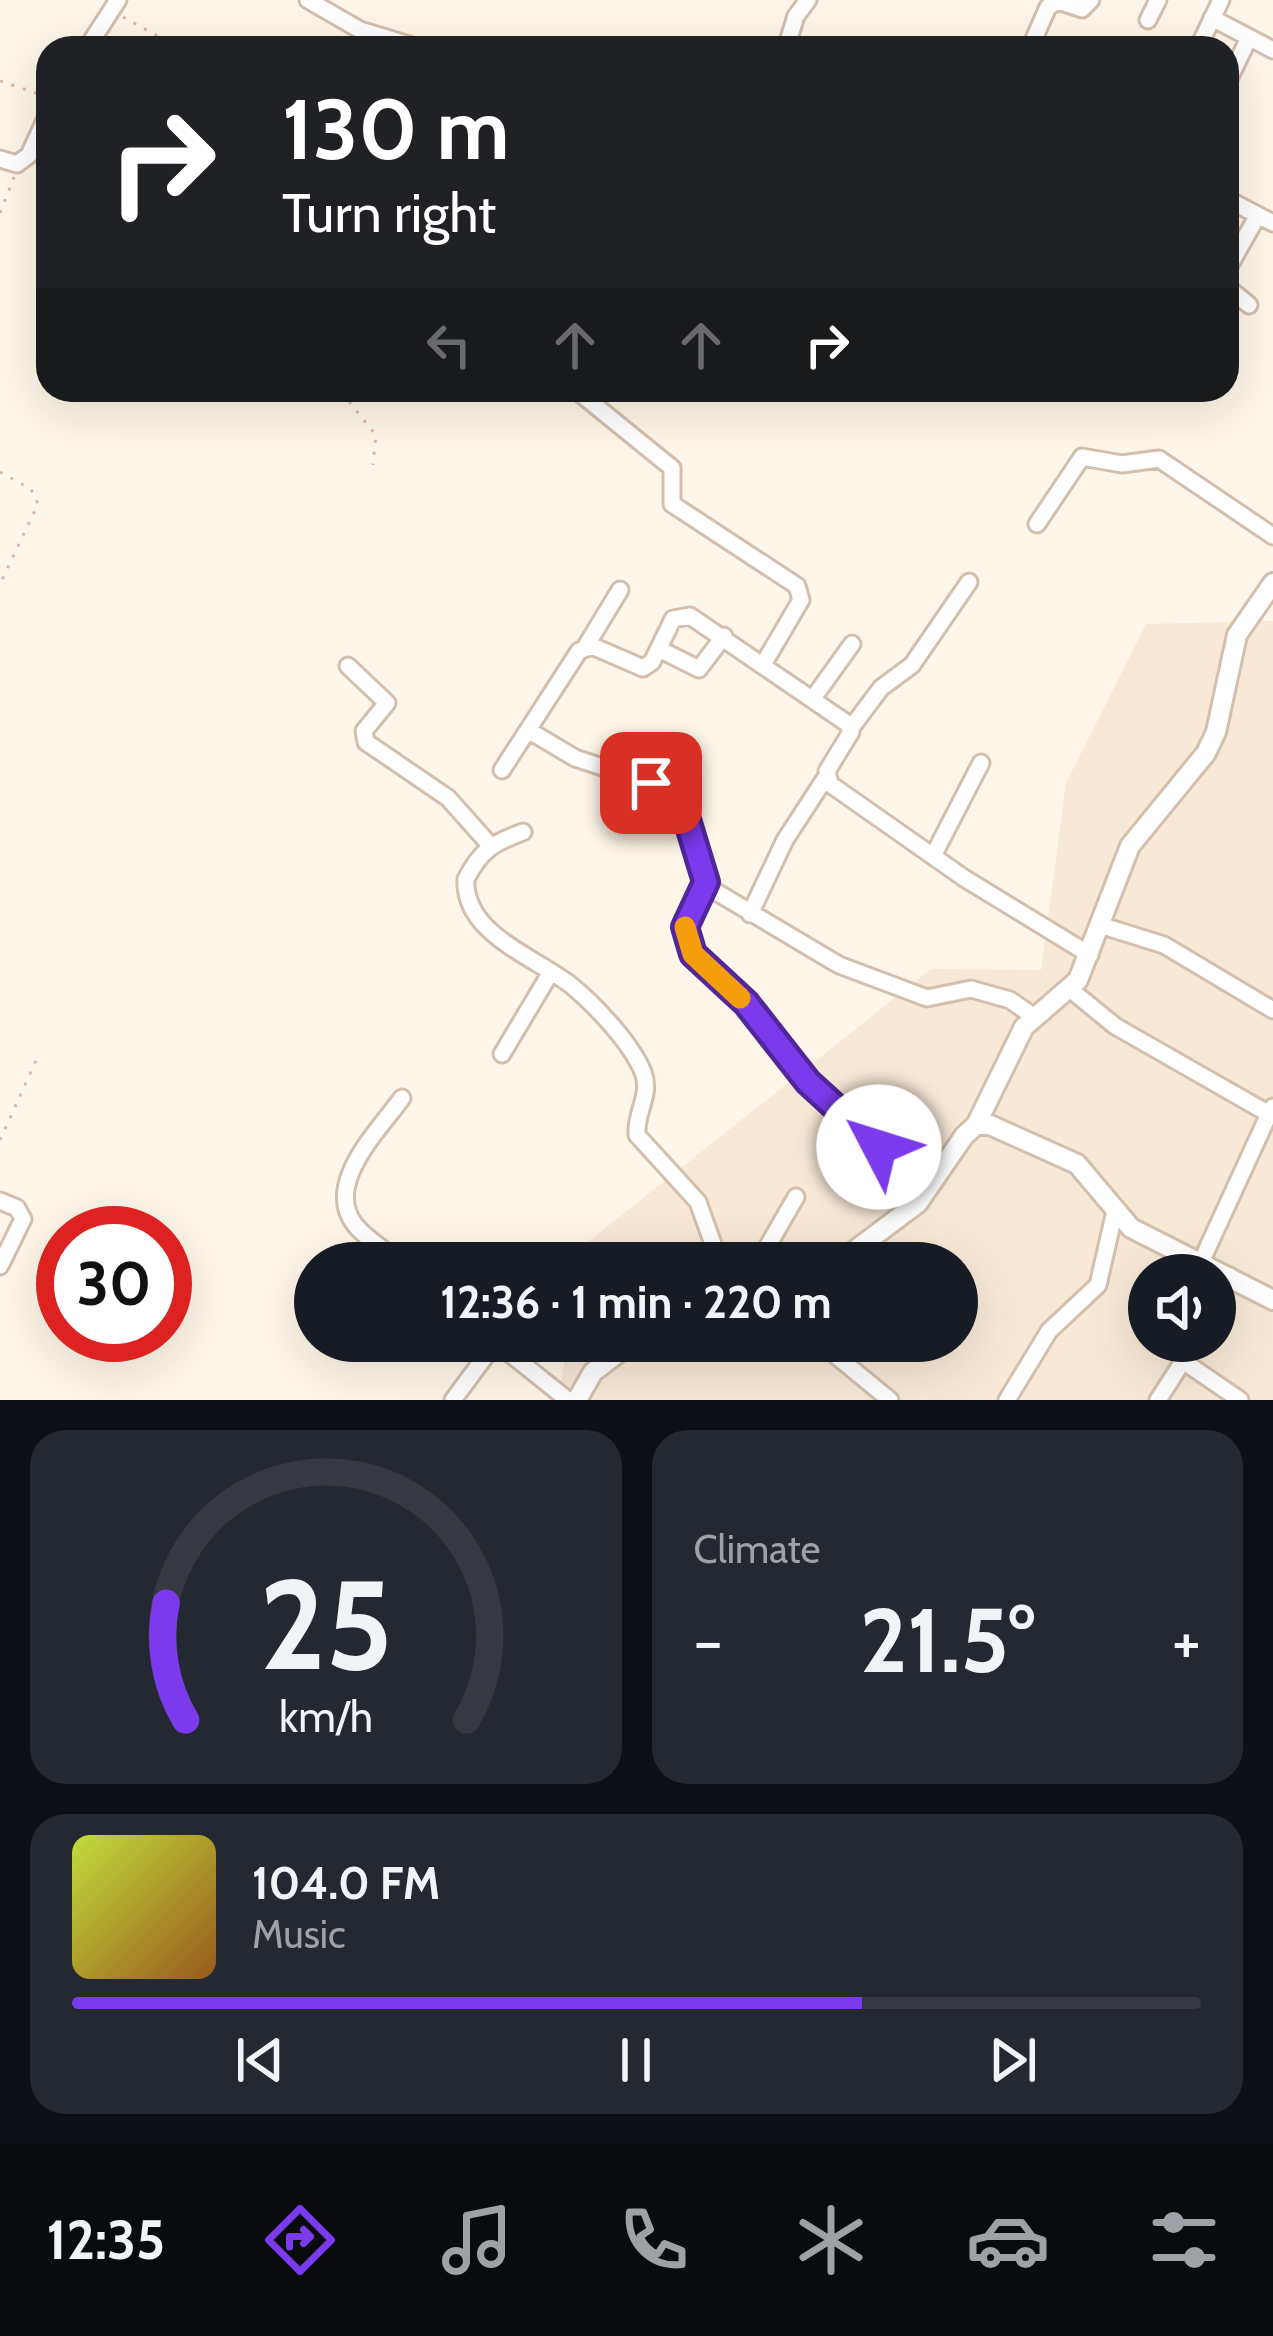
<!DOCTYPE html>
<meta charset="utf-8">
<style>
:root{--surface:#171b24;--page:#242831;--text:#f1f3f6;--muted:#9ea1a6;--line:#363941;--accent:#7c3aed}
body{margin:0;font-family:Cabin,sans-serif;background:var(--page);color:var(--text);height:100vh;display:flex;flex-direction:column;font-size:45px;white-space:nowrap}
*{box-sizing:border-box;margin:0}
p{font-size:39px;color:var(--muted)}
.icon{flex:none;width:66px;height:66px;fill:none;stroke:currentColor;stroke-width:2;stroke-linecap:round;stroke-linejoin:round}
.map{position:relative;height:1400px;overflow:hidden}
.panel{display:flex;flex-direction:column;gap:30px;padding:30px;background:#0d0f14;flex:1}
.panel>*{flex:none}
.top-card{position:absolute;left:36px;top:36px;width:1203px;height:366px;border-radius:36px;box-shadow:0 12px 48px #0002;background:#202124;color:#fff;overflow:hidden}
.controls{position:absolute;left:1128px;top:1254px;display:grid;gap:24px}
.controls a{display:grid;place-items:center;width:108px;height:108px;border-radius:50%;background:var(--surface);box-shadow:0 12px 48px #0002;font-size:60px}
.speed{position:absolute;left:36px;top:1206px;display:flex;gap:24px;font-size:60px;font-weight:700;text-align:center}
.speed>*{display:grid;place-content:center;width:156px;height:156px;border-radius:50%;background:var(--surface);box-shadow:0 12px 48px #0002;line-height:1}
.speed .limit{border:18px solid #d22;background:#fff;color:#111}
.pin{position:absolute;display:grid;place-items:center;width:102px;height:102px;color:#fff;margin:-51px;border-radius:24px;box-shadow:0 6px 18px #0006}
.me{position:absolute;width:132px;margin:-66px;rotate:310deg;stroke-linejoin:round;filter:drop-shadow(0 0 9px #0008)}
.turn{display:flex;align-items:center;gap:42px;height:252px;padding:0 48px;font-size:54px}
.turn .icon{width:156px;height:156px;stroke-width:2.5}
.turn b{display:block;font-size:84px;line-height:102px}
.lanes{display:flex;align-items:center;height:114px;padding:0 48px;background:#0003;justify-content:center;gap:60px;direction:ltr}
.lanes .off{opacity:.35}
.big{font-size:90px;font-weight:700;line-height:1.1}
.panel .card{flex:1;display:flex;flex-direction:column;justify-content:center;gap:18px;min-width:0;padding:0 42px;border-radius:36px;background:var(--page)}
.panel .dial{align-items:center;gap:0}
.dial svg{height:312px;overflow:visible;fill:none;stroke:var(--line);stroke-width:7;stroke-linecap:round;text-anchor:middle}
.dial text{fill:var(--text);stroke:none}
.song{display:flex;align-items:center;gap:36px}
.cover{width:144px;height:144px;border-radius:18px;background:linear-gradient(135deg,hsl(70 70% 55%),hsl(30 70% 35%))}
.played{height:12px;border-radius:6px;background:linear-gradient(90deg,var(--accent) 70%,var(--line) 70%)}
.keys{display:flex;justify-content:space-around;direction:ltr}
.heat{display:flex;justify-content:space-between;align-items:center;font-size:66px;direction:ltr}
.panel .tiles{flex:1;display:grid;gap:30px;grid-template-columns:1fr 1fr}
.card:last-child{grid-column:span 2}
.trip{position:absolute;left:294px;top:1242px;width:684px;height:120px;border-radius:60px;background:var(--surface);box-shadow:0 12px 48px #0002;font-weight:700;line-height:120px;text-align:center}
.tab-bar{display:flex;height:192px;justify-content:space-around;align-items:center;background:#090b0e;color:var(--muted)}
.tab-bar .icon{width:84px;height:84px}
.tab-bar .active{color:var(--accent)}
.tab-bar b{font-size:54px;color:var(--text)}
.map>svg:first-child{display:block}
</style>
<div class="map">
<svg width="1273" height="1400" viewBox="0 0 1273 1400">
<rect width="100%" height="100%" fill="#fef7e9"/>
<path fill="#f7e9d6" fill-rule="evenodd" d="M1273,621V1400H559L567,1341H957V1263H577L579,1249L931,969L1041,970L1066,783L1146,624ZM1149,1275H1215V1341H1149Z"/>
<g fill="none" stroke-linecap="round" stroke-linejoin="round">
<g stroke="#d3bfac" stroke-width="21">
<path id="minor" d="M308,0L360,30L419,48
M1212,18L1273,50
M1148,20L1158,0
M968,47L969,48
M87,48L118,0
M786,48L796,16L808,0
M1030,48L1048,7L1058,1L1082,9L1091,0
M1198,48L1221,0
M1227,83L1249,38
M0,159L17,164L29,155L48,114
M1227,199L1273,223
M1227,270L1258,215
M1227,287L1249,305
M576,390L672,468V504L797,586L801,600L764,663
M1037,524L1082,457L1122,464L1159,459L1273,536
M586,646L620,590
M659,649L699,669L724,636
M348,666L387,703L364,731L366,742L448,798L489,844
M814,697L852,644
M851,728L881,688L912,665L969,582
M528,730L575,758L651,783L677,802L705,882L713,890L839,965L927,998L971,989L1010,1000L1033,1016
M502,770L579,651L592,646L643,668L652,662L673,619L690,616L848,724L851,732L827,771L830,784L964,878L1090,955
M523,832C493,843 481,850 466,879C463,935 538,958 572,986C596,1006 631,1043 643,1072C652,1095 635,1112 637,1135L698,1202L717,1255
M933,856L981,763
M705,882L685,927L693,954L745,1003L808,1082L929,1187
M750,914L785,840L826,777
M1103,926L1164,945L1273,1010
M1071,990L1115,1026L1269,1114L1273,1107
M502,1054L551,972
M0,1201L17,1208L23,1219L0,1266
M1202,1260L1269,1114L1273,1116
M400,1263C386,1250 367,1240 355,1225C323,1184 379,1130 402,1098
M758,1263L796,1197
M1215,1305L1230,1276
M494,1341L568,1400
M818,1341L890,1400
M1183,1361L1240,1400
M453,1400L496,1342
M1007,1400L1049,1331L1098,1285L1115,1211
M1158,1400L1196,1341"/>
</g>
<g stroke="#d3bfac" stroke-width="24">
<path id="tertiary" d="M976,1125L1024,1027L1078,980L1130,846L1206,753L1216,732L1237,635L1273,583
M701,1263L717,1255L737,1263
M838,1263L918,1203L964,1136L976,1125H990L1077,1164L1131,1228L1273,1300
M577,1400L593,1372L634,1341"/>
</g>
<path stroke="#ddb99f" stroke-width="3" stroke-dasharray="3 9" stroke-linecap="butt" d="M123,17L179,48
M0,81L48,97
M0,213L14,177
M355,390L350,403L376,435L373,465
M0,472L31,489L38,504L0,584
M0,1140L39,1054"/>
<use href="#minor" stroke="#fff" stroke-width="15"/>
<use href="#tertiary" stroke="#fff" stroke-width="18"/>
</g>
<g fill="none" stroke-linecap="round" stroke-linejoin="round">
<g stroke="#51269a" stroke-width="30">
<path id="route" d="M651,783L685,813L706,882L685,927L693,954L746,1003L808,1082L879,1147"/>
</g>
<use href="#route" stroke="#7c3aed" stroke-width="21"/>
<path stroke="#f59e0b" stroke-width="21" d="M685,927L693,954L740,998"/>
</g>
</svg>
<div class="controls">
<a><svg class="icon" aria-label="sound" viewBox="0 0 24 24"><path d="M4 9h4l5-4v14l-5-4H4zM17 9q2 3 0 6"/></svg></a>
</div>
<div class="speed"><div class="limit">30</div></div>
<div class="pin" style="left:651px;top:783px;background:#d93025"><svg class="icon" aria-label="arrive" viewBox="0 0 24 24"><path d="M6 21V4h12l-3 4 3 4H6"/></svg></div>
<svg class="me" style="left:879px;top:1147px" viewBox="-20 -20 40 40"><circle r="19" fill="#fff"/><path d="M0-13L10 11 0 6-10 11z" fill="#7c3aed"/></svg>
<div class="trip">12:36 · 1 min · 220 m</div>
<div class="top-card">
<div class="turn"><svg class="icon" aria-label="right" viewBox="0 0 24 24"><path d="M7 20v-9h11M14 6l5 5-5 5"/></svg><div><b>130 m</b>Turn right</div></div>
<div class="lanes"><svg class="icon off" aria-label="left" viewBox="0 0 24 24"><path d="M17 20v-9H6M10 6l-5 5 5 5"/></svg><svg class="icon off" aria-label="ahead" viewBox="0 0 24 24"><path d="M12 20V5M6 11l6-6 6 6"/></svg><svg class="icon off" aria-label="ahead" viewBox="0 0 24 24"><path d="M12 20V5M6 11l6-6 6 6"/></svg><svg class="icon" aria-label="right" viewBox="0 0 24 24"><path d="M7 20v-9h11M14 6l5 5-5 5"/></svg></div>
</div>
</div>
<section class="panel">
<div class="tiles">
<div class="card dial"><svg viewBox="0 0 100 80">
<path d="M14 69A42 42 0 1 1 86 69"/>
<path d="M14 69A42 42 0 0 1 9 39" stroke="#7c3aed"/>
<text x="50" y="56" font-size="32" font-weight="700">25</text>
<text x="50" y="72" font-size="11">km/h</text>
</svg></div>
<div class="card"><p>Climate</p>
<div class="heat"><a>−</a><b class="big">21.5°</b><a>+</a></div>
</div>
<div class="card">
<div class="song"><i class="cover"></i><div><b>104.0 FM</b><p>Music</p></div></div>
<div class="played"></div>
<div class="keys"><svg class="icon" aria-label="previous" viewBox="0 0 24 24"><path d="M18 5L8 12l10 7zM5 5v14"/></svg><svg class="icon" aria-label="pause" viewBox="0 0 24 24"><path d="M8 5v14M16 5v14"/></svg><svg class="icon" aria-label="next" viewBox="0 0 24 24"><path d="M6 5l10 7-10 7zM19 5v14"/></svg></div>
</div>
</div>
</section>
<nav class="tab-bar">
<b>12:35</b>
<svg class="icon active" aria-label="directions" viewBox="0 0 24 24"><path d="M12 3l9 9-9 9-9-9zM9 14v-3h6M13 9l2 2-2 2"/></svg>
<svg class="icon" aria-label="music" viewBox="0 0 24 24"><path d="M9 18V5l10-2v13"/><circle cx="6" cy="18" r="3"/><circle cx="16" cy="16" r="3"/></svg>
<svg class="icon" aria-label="phone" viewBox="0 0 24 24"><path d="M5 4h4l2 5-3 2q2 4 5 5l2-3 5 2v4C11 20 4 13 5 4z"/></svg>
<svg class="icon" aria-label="climate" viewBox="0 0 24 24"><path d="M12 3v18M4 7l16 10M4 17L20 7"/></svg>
<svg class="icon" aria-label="car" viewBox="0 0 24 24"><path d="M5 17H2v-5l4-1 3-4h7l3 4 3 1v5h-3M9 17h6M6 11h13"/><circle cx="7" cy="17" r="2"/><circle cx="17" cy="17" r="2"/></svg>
<svg class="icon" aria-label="filters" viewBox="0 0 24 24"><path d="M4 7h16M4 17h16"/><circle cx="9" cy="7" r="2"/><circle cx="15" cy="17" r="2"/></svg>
</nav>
